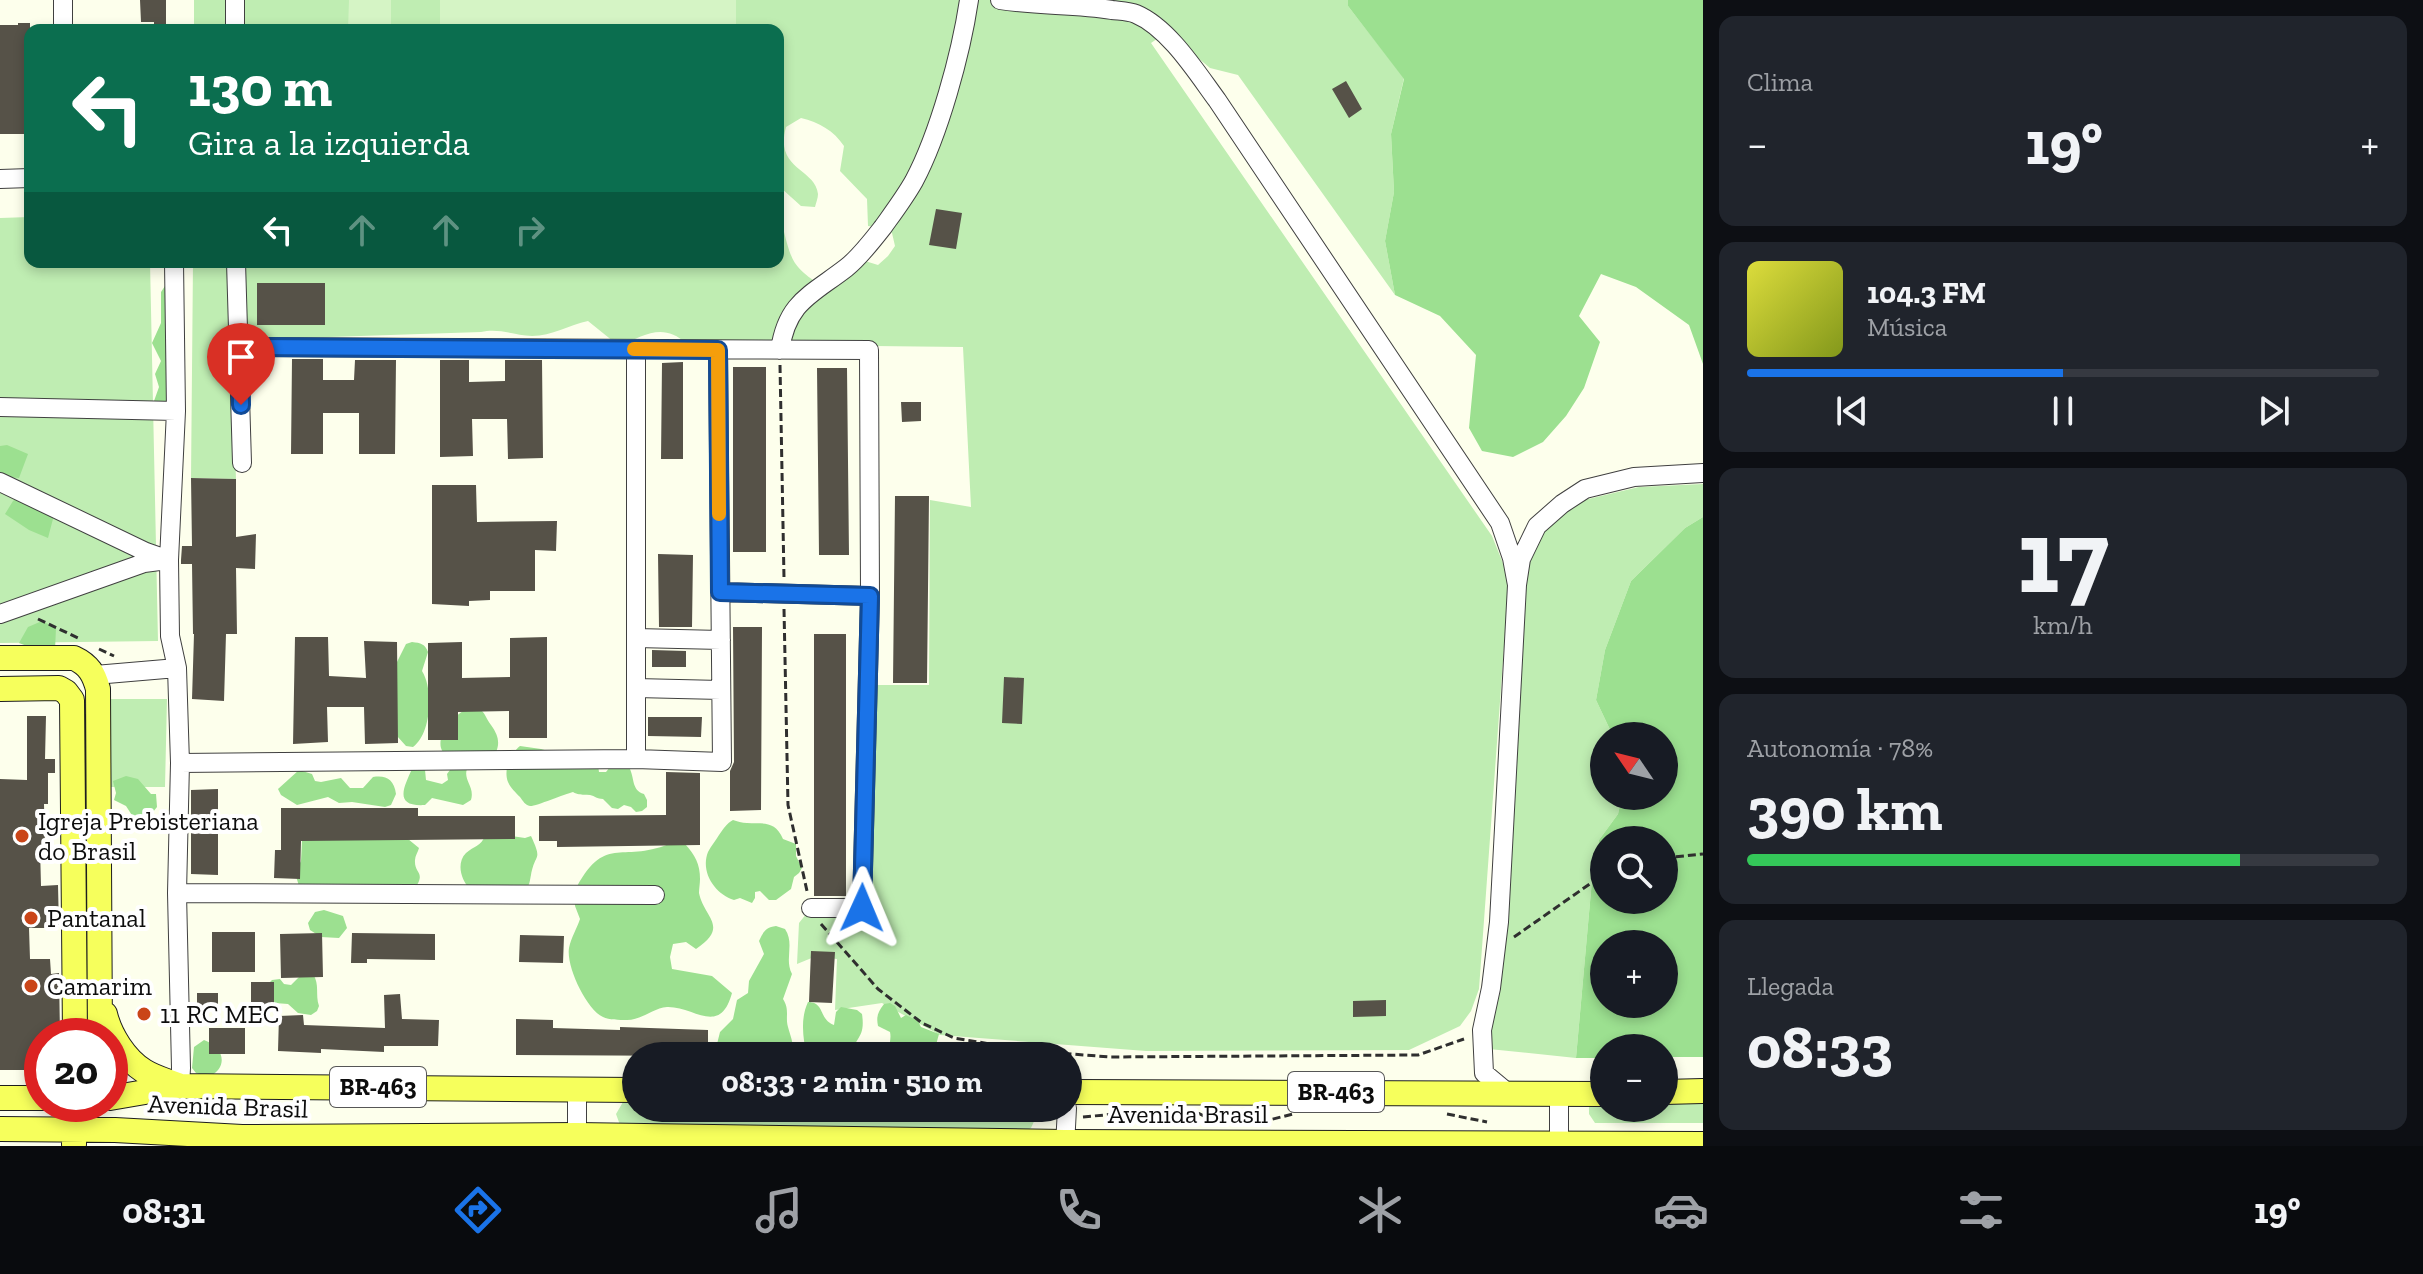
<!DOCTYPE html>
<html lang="es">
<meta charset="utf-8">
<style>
:root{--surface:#171b24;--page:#20242c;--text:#f1f3f6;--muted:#9ea1a6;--line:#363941;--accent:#1a73e8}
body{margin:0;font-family:"Zilla Slab",serif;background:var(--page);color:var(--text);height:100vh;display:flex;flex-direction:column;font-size:30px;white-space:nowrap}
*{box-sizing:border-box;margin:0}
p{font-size:26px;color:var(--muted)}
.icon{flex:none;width:44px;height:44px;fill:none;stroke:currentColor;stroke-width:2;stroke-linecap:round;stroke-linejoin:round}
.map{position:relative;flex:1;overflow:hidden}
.sheet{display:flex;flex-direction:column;gap:16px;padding:16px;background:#0d0f14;width:720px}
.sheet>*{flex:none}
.hud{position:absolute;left:24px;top:24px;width:760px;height:244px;border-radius:16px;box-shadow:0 4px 12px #0003;background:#0b6e4f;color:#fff;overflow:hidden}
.needle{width:52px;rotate:305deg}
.fabs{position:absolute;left:1590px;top:722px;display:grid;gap:16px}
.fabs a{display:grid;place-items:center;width:88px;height:88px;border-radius:50%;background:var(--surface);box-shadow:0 4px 12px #0003;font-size:40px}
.speed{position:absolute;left:24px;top:1018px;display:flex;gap:16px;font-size:40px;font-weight:700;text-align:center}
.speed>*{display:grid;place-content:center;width:104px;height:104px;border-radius:50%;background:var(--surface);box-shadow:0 4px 12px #0003;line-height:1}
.speed .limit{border:12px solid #d22;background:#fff;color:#111}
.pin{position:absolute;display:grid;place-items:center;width:68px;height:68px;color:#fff;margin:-82px -34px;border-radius:50% 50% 50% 0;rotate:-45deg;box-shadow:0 0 8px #0007}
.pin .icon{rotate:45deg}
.me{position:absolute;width:88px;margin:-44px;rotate:1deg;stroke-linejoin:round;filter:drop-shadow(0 0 6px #0008)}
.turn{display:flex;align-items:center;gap:28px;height:168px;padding:0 32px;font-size:36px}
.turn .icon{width:104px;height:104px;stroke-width:2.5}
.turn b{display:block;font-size:56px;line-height:68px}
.lanes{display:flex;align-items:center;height:76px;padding:0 32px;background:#0003;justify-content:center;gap:40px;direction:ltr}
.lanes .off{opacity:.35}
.big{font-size:60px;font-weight:800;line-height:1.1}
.sheet .tile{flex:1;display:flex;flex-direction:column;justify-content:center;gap:12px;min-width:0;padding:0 28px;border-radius:16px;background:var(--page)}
.sheet .dial{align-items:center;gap:0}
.dial b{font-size:104px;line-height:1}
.song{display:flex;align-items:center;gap:24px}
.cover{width:96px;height:96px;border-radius:12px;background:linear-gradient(135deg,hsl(60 70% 55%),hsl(70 70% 35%))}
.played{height:8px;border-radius:4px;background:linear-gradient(90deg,var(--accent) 50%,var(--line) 50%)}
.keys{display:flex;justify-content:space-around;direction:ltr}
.heat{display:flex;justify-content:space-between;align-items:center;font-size:44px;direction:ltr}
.charge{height:12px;border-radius:6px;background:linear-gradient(90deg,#34c759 78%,var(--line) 0)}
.trip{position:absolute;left:622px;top:1042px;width:460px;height:80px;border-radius:40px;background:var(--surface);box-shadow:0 4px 12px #0003;font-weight:800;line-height:80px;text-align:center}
.tab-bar{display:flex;height:128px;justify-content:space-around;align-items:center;background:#090b0e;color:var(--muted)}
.tab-bar .icon{width:56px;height:56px}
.tab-bar .current{color:var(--accent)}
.tab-bar b{font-size:36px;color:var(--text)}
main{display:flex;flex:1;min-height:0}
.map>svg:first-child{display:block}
</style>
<main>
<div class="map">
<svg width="1703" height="1146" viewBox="0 0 1703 1146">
<rect width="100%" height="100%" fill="#fdffec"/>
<path fill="#bfedb2" d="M194,0H1348V6L1404,78L1391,134L1394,192L1385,241L1395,295L1238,75L1210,68L1167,32L1151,43L1492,536L1509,578L1479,989L1471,1011L1460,1026L1409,1050L1146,1051L940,1035L882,1003L835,1010L837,959L814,957L797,964L799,923L811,908L865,912L866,685H929L930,500L971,507L963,347L687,344C663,322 645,335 619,346L588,321C569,325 552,336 532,336C514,335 499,328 481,332L240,340L231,345L236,479L191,478L193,262H778V231L784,232C792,263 794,267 820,285L865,261L878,265L888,256L895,246L892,233L882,228L868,226L867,199L840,171L844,146C834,131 819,122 801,118L786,127C774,170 815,168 818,194C818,198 816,203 815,207L801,206L781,188L778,170V30H194Z
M30,217V262H150L158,641L0,643V218Z
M1703,484V517L1685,528L1631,581L1605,650L1596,700L1613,736H1604V796H1622L1618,814L1599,840L1592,880L1576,1058L1489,1049L1527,551L1547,524L1584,500L1639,487Z
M108,699H167L165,787H107Z
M1604,1092V1108H1664V1092L1703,1093V1123H1595L1589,1114V1103Z
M623,1102H636V1108H1032L1036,1117L1031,1128L1024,1132L620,1125L616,1114Z"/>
<path fill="#9ce090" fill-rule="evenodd" d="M1348,0H1703V364L1689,325L1636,287L1601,274L1579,316L1600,342L1584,388L1566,416L1543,442L1513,457L1482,451L1469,428L1476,355L1440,316L1395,295L1385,241L1394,192L1391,134L1404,79L1348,6Z
M165,286L174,290L179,375L164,412L154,401L159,387L155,374L161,361L152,343L161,323V292Z
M7,445L28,454L19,478L0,476V446Z
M23,493L54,515L48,538L29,530L5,514L13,501Z
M1703,517V1057H1664V1048H1604V1058H1576L1592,880L1599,840L1618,814L1622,796H1664V736H1613L1596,700L1605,650L1631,581L1685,528ZM1604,840H1664V900H1604ZM1604,944H1664V1004H1604Z
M42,621L56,628L55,650L45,653L19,643L28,627Z
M412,642C421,643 425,644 428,652L422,671C434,690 431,734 413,747L406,746L397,736V662L406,644Z
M467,709C487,709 481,711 491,725C501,739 500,747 491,762L467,769C463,780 475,787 471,800L463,805L432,798L425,805C393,807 404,787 412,769L425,770L426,780L442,784L448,780L447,774L453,766C449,761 443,754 441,748C437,734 455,714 467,709Z
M520,746L541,749L598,765L599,772H606L610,767H629C635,778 631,790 644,794L647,800V807L642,811L636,812L631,807L624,805L618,809L612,808L603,799C597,799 595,796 590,795C583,794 580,796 573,792C565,794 534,807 530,806C525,805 523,801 520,797C516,793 510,787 508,782C503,769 511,753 520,746Z
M299,770L312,774L315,781L321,782L341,778L350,788H363L373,777C386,775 394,779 396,794L391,805L385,807L352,802L339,803L328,797L297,805L281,795L278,789Z
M126,776L138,779L151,794H156L157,807L144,823H137L126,806L114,800L116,793L113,781Z
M733,820C737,821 742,823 747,823C763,824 775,820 783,839L796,844V856L802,868L799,873L794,877L791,889L776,900H769L760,891L755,892V898L752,903L740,898L734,900C715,894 700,872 708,852C711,846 716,840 719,835C724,828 726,824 733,820Z
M491,833L525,838L531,836C543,862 535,852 531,875C530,879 530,884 527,888L470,889C461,880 456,863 466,853C474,846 481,846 485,836Z
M307,835L408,839L419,848C418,852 415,856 415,860C414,875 427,871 414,890L350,892L339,885L329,893L299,886L295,873L301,861L302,841Z
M669,844H685C695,855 700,864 700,879C700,884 699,888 699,893C704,918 730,926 696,949L686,942L673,944L670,957L672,969L712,976L732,993C720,1037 694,1006 667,1007C653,1008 642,1020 627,1020C619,1020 609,1020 603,1017C586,1009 566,966 569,948C571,938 577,928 580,919L575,906L574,892C605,832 620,864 669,844Z
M324,910L343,916L347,928L339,938L321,937L310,930L308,923L315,912Z
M776,926L785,929C795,944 784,959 792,974L783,999C790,1010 785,1017 788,1027C791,1038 794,1044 793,1056H753L749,1051L744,1056H713L719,1053L722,1048L717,1044L720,1032L733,1019L737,1000L748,993L749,981L764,954L759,941C763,932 766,927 776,926Z
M313,974C320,985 315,994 319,1006L317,1011L311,1015L298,1013L288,1004L275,1003L269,997L267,985L272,980L280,979L284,984L291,985L300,976Z
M808,1002C825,1002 819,1020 834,1025L836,1012L841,1007L857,1010L862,1014C866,1040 853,1036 853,1056H807C803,1039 800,1019 808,1002Z
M890,1003L895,1006L901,1018L906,1015L918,1021L921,1027L939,1034L933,1056H890C887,1046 892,1041 890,1032L878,1026C876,1016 878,1012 884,1004Z
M204,1040C224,1047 229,1067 209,1077L196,1073L192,1068L194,1047Z"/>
<path fill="#d5f4c5" d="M349,0H391V30H348Z
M440,0H736V28L440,30Z"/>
<path fill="#565248" d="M140,0H166V30H154V22H141Z
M18,23H30V134H0V25H18Z
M1346,81L1362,109L1349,118L1332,89Z
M936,209L962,213L956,249L929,245Z
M257,283H325V325H257Z
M292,359H323V380H354L355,360H396L395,454H359V413H323V454H291Z
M440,360H469V382L505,381V360H542L543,458L508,459L507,419H472L473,456L440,457Z
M683,362V459H661L662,363Z
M733,367H766V552H733Z
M817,368H847L849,555H819Z
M901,402H921V421L902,422Z
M191,478L236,479V537L256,534L255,569L236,568L237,634H226L224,701L192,699L194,634H193L192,564H181V560L182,546H192Z
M432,485H476L477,522L557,521L556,551L535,550V591H490V600L469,601V606L432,604Z
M895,496H929L927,683H893Z
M658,554L693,555L692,627H659Z
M733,627H762L761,810L730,811V771L734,762Z
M814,634H846V896H814Z
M295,637H328L329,676L366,678L364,641L397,642L398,743L365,744L364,707H327L328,742L293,744Z
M547,637V738H509V711L458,712V740H428V643L462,642V678L510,677V638Z
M652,650L686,651V667H652Z
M1004,677L1024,678L1022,724L1002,723Z
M27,716H46L45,759H55V773H48V804H44L45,847L40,848L41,886L58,885L59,928H29L30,959H50L51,974L59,973L60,1036H42V1070H0V779L27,780Z
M648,717H702L701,737L648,736Z
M666,772L700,773V845L557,847V841H539V816L666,815Z
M218,789V875L191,874V790Z
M281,808H418V816H515V839L301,841L300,879L274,878L275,850H281Z
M212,932H255V972H212Z
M322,933L323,977L281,978L280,934Z
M352,933L435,934V960L367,959V963H351Z
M520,935L564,936L563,963L519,962Z
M811,951L835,952L832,1003L809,1002Z
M251,982H274V1006H251Z
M197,993H218V1008H197Z
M400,994L402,1019L439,1020L438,1046H384V1052L321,1049V1053L278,1051L279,1016L303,1015L304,1025L385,1028L384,995Z
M1386,1000V1016L1353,1017V1001Z
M516,1019L553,1020V1028L620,1030V1027L708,1030V1056L516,1055Z
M209,1028H245V1054H209Z"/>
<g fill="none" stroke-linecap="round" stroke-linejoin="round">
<g stroke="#404040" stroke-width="20">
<path id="minor" d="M1000,0C1037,6 1075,4 1112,10C1120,11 1129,11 1136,14C1169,28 1197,73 1217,100L1500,523L1512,558L1517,585
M63,30V0
M235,30V0
M0,179L30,178
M174,262L176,411L169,560L170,636L177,668L180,763L177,893L181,1068L180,1086
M236,262L242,463
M240,347L869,350L870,596L862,908H811
M780,350C787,302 811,295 846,268C859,258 872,241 883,227C893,213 905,197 914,181C939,134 961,54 969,0
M0,407L176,411
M0,482L146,552L169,560
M720,592L870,596
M0,614L144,563L167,560
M636,638L721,640
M95,675L177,668
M636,688L721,690
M636,759V349
M180,763L636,759L722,762L718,350
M177,893L655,895
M1508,1093L1484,1073L1482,1030L1491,988L1499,922L1517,585L1521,559L1537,526L1562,504L1585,489L1634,477L1703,473
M1559,1095V1146
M577,1146V1089
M1065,1146L1067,1108"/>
</g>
<g stroke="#1e1e1e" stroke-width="26">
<path id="major" d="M0,658H74C89,665 94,674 98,689L100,1036
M0,689L59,688L66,692L72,700L75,1036
M105,1014C110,1035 125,1059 144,1071C155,1078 168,1081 180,1086
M1068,1092L1604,1094
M1664,1092L1703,1091
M0,1098H42
M110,1098L180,1086L636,1090
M0,1129L115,1130L242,1137L577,1135L1065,1142L1703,1144
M74,1144L75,1104"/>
</g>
<path stroke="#2f2f2f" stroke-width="3" stroke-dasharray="8 4" stroke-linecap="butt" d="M780,365L784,578
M784,609L788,805L807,891
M38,619L78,638
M99,649L114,656
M1664,858L1703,854
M821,924L878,989L922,1023L954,1038L1033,1051L1110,1057L1418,1055L1464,1039
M1514,937L1604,874
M661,1108L697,1116
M1198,1113L1216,1122
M1447,1114L1487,1122
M273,1116L287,1108
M1083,1117L1115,1114
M787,1118C815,1108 842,1107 869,1118
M1261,1122L1293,1114"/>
<use href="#minor" stroke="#fff" stroke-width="18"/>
<use href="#major" stroke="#f6ff5c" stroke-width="24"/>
</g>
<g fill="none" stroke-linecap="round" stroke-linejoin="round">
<g stroke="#114b97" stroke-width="20">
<path id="route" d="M241,405L240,347L718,350L720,592L870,596L862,908"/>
</g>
<use href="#route" stroke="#1a73e8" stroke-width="14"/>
<path stroke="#f59e0b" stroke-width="14" d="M634,349L718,350L719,514"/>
</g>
<g fill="#ca4518" stroke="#fff" stroke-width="3">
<circle cx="22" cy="836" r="8"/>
<circle cx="31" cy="918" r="8"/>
<circle cx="31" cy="986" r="8"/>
<circle cx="144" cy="1014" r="8"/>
</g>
<g text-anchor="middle" stroke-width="8" stroke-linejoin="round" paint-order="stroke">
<g fill="#fff" stroke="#565656" stroke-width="2">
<rect x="330" y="1067" width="96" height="40" rx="6"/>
<rect x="1288" y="1072" width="96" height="40" rx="6"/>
</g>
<g font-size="24" font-weight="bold" fill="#0d0d0d">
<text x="378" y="1095">BR-463</text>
<text x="1336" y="1100">BR-463</text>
</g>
<g font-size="26" fill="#0d0d0d" stroke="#fff" text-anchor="start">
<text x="38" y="830">Igreja Prebisteriana<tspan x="38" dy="30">do Brasil</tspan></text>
<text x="47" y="927">Pantanal</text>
<text x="47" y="995">Camarim</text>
<text x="160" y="1023">11 RC MEC</text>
</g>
<g font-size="26" fill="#0d0d0d" stroke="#fff">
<text transform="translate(228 1106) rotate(2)" y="9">Avenida Brasil</text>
<text x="1188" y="1123">Avenida Brasil</text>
</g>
</g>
</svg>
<div class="fabs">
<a><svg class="needle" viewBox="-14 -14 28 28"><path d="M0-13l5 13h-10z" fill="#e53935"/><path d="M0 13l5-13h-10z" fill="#9ea1a6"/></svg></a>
<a><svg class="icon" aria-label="search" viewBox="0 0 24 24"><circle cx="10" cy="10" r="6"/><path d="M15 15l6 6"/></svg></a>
<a>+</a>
<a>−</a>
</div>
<div class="speed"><div class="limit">20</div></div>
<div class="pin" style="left:241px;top:405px;background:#d93025"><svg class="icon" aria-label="arrive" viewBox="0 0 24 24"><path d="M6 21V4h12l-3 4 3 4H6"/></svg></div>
<svg class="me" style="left:862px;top:908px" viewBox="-20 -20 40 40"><path d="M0-17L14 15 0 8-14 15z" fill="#1a73e8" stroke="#fff" stroke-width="4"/></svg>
<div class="trip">08:33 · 2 min · 510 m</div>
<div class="hud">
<div class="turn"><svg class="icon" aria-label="left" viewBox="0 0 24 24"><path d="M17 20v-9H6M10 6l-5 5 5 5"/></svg><div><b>130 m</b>Gira a la izquierda</div></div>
<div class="lanes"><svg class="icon" aria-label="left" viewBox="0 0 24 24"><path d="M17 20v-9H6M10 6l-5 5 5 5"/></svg><svg class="icon off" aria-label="ahead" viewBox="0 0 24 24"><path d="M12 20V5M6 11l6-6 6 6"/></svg><svg class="icon off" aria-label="ahead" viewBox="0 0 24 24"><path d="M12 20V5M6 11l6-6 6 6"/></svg><svg class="icon off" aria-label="right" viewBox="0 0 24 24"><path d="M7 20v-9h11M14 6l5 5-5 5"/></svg></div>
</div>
</div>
<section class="sheet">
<div class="tile"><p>Clima</p>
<div class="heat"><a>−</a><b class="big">19°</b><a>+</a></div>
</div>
<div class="tile">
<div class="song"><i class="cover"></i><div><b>104.3 FM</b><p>Música</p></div></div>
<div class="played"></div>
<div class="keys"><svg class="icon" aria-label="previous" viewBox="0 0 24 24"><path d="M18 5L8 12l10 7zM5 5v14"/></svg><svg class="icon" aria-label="pause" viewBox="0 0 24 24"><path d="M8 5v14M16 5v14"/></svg><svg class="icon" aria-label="next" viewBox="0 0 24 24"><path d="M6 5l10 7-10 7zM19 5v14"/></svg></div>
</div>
<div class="tile dial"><b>17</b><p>km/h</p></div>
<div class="tile"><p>Autonomía · 78%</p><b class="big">390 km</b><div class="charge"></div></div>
<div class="tile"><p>Llegada</p><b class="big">08:33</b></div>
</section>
</main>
<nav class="tab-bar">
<b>08:31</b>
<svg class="icon current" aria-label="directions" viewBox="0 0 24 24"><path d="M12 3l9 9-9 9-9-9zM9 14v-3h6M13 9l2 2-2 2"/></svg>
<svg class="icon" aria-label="music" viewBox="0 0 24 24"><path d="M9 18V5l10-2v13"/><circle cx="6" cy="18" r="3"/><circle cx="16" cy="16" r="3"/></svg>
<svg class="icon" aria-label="phone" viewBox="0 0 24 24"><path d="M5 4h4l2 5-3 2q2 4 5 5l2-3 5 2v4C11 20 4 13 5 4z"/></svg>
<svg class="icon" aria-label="climate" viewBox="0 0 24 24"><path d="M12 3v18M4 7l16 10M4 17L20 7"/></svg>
<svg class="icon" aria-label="car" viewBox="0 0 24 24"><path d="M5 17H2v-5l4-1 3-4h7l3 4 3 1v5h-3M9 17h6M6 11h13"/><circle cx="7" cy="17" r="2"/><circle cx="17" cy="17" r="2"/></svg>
<svg class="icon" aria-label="filters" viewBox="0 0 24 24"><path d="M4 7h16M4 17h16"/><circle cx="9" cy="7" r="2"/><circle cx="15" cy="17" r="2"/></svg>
<b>19°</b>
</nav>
